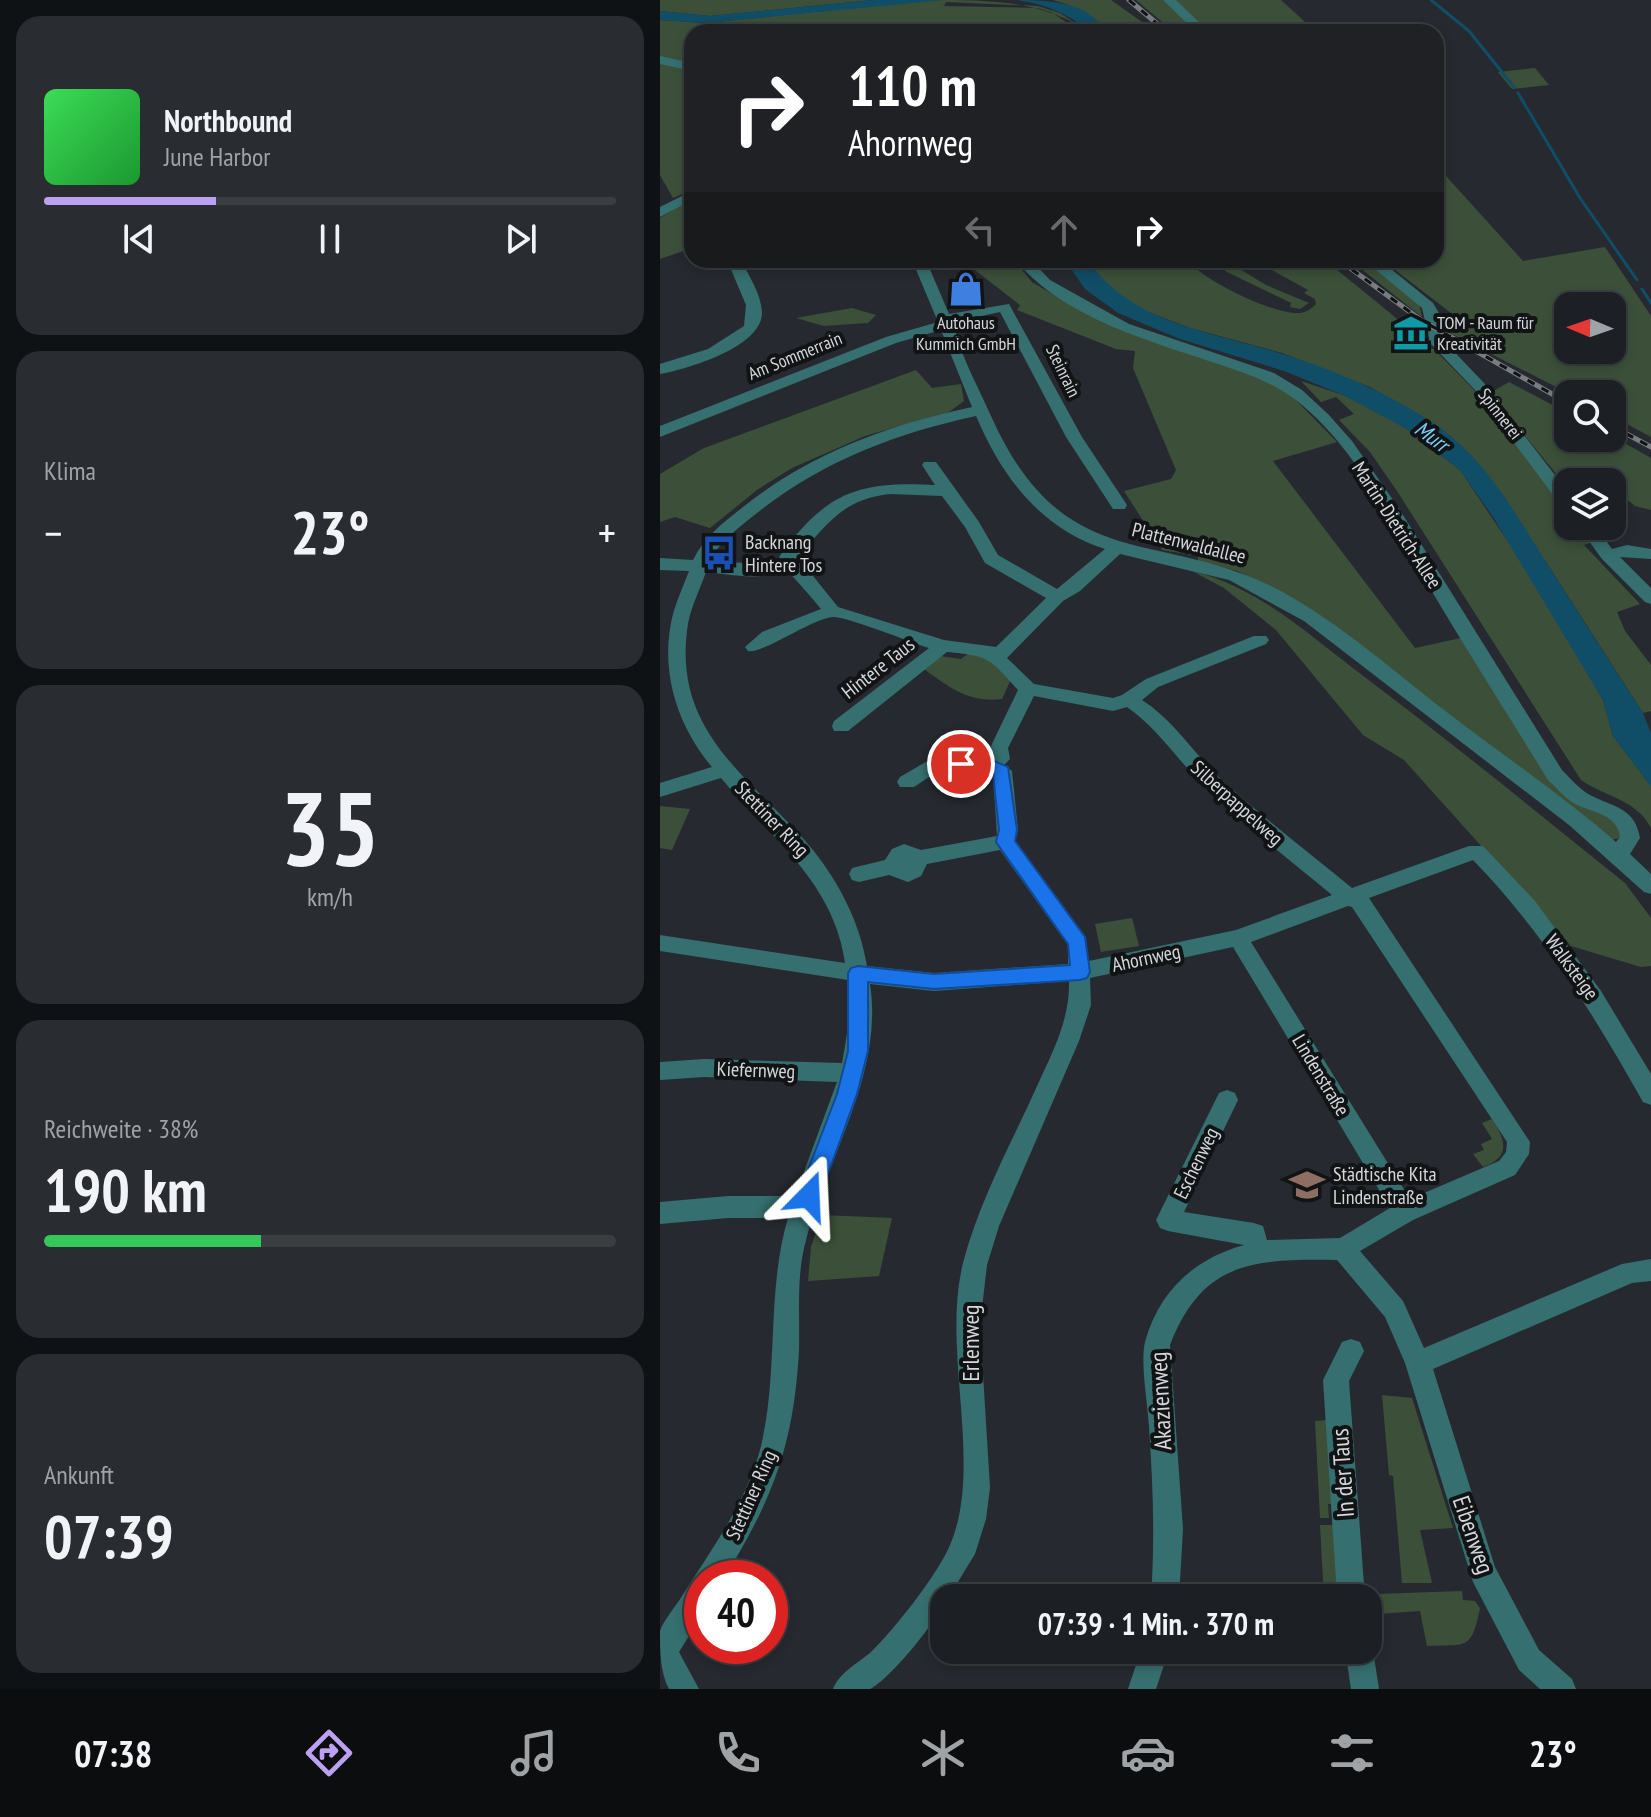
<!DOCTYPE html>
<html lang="de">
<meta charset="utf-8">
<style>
:root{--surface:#1c2024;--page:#292d31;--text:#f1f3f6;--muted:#a0a3a6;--line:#3a3e41;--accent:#bca0f2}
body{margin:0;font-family:"PT Sans Narrow",sans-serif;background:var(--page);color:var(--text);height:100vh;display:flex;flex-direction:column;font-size:30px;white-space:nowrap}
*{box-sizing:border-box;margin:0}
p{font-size:26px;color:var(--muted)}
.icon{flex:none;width:44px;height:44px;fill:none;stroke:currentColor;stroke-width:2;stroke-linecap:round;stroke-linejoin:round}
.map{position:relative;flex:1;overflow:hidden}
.side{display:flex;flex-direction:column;gap:16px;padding:16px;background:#0f1214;width:660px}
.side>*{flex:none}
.banner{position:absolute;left:24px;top:24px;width:760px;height:244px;border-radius:24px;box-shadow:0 4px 12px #0003,0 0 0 2px var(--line);background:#202124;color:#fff;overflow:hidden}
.needle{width:52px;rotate:272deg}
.fabs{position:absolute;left:894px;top:292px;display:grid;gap:16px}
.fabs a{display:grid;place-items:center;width:72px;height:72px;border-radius:16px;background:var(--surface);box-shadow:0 4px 12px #0003,0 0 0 2px var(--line);font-size:40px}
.speed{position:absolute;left:24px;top:1560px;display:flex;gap:16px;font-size:40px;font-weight:700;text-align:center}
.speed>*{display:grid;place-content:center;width:104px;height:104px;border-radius:50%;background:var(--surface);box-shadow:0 4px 12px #0003,0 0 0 2px var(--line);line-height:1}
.speed .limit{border:12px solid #d22;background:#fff;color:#111}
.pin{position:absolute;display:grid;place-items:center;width:68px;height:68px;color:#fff;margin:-34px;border:4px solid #fff;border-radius:50%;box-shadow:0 2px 8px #0007}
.me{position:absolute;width:88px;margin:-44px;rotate:21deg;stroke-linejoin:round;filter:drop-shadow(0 0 6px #0008)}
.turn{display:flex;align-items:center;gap:28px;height:168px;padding:0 32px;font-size:36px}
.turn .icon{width:104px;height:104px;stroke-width:2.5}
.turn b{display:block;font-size:56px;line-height:68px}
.lanes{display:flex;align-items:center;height:76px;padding:0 32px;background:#0003;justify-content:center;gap:40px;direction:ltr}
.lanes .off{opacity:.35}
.big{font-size:60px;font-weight:600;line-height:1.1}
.side .tile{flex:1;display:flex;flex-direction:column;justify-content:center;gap:12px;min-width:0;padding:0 28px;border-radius:24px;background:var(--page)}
.side .dial{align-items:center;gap:0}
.dial b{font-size:104px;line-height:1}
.song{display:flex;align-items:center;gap:24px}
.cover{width:96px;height:96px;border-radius:12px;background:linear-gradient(135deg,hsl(130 70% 55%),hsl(130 70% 35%))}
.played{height:8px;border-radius:4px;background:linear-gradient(90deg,var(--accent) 30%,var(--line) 30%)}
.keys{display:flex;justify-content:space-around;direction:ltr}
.heat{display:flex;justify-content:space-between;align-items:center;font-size:44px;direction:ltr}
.charge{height:12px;border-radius:6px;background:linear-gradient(90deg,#34c759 38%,var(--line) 0)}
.trip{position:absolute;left:270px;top:1584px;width:452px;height:80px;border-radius:24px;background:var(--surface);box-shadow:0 4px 12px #0003,0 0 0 2px var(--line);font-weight:600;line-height:80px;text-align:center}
.tab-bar{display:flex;height:128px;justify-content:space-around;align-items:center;background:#0b0d0e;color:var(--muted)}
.tab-bar .icon{width:56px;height:56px}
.tab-bar .on{color:var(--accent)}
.tab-bar b{font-size:36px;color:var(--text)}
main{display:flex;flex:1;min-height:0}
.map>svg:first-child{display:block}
</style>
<main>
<section class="side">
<div class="tile">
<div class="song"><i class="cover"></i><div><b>Northbound</b><p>June Harbor</p></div></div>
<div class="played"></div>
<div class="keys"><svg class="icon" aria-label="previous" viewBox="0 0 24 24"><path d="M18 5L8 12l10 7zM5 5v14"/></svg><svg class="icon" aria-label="pause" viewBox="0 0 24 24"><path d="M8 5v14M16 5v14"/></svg><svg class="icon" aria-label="next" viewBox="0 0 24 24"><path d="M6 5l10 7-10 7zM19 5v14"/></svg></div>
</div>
<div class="tile"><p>Klima</p>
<div class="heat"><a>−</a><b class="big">23°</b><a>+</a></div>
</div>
<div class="tile dial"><b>35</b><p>km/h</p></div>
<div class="tile"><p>Reichweite · 38%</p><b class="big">190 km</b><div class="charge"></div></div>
<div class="tile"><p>Ankunft</p><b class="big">07:39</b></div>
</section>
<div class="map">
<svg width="991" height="1689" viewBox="0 0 991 1689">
<rect width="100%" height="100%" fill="#262a30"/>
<path fill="#3c5039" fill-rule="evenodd" d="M0,0H213L50,16L0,11Z
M270,0C329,0 382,0 429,32L400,13L378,6L286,2L284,6L377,8L391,12L421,32H32V190L13,198L0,175V20L46,23Z
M393,0H451L496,32H445C436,13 411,6 393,0Z
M476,0H505L540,32H514Z
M512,0H621L656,32H546Z
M875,68L889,85L852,89L838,72Z
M776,165L863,261L945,247L991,316V437L952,416V394H910L790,333L799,319L722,260H776ZM908,306H952V350H908Z
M21,205L32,212V248L0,259V218Z
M302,260H358L356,263L372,282L429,316L608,379L628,392L677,442L613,461L755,648L801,638L900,790L958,820L961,838L950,840L640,603L577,571L538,561V556L502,550L464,491L511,479L516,470L473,368L475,351L456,349L357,310L360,305Z
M427,260H527C544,281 614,315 640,313C647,312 651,309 656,304L655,299L644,293L648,290L594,260H665L741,322L733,326L758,346L774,349L814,390L908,510V526H921L933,542L924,545L980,604L957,612L965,631L991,665V711L983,713L886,562L781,429L710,387L622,353L530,328L473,306L451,290Z
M549,260H565L606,285L649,303L640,309L630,307L631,303L567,272Z
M690,260H705L759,303L762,317Z
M192,308L216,315L208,323L164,326L136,318Z
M256,370L272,388L301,384L304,401L289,412L205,436L132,468L97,490L50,528L15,517L0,522V474L44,448Z
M641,381L683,395L716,411L747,429L800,470L865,567L943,700L953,736L991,786V828C976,799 945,797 921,780L737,491L710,452L679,420L694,414L676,397L661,402Z
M849,382L908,413V438L952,436L991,458V510L975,506L952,487V482H946C931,469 916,472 897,475L830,393Z
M532,571C600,588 647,634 702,675C791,742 878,813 965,883L991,918V966L981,967L911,946L744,760L703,735L616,630L564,588Z
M309,653L326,654L352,677L342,699C310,703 290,688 264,669L280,656L301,659Z
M0,806L30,809L12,850L0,848Z
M472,918L479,946L441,952L435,924Z
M832,1119C846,1141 851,1157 823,1167L813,1154L824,1150L821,1144L832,1139L822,1123Z
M162,1215L232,1218L219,1276L148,1281L151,1247Z
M722,1395L752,1398L793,1528L760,1530L772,1583H742L733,1476L729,1475Z
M668,1420L672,1504H668L669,1518H660L655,1421Z
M660,1525H673L677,1598H664Z
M802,1591L803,1600L815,1601L820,1608C811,1651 808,1644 767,1646L760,1611L718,1614L716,1594Z"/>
<path fill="#104d66" d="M213,0H284L46,23L0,20V11L50,16Z
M357,0C386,0 430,1 445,32H429C407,12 386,5 357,0Z
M405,260H427C473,324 549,331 619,353C675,370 731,394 779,427C828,462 856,515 888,565C919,614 951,664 983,713L991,733V786L953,736L943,700L833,517L800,470L747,429L683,395L624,371L520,339L458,313L425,289Z"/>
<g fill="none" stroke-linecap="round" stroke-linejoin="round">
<path stroke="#104d66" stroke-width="3" d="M771,0L809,31L854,87
M858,93L920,198L950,241
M950,241L977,280
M982,289L991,303"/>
<path fill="#366f6f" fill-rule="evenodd" d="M503,0H516L549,32H536Z
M0,56L32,63V71L0,64Z
M32,191V200L0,217V207Z
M67,260H81C89,276 101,294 102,312C103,347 27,369 0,374V364L48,349L84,326L86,305Z
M252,260H266L289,314L349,304L422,437L467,505L465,509H453L406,437L340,312L294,322C298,352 319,388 331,416C407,585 505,522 633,598C688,630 737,674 788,713C844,756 903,796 956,842L960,837C957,812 929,813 912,802C903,796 896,787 888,780C850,718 811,657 774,595C733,527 695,442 629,395C605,379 579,371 552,362C487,340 400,316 356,260H371L390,280L469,324L614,373L642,390L668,414L692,441L738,507L902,770C909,777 917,786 925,792C949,807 975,805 980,838L970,854L991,874V894L984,892L909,825L644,621L569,580L460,554L420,591L403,601L347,658L374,684L453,698L462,695L486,679L594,636H606L609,640L606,644L498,687L482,700C514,720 535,756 564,782C605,819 649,853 692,888L809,846H823L875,901L941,991L991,1074V1105L983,1102C934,1015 883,932 813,860L709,898L870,1142L869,1154L855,1175L753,1220L700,1251L743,1301L764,1348L962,1264L991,1259V1281L972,1283L773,1369L835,1567L879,1650L912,1679L916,1689H880L859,1670L813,1582L745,1363L725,1317L677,1260C595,1259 543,1260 510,1345L523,1529L519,1598H491C495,1540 493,1485 489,1427C488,1405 480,1363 485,1342C499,1291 534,1259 584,1245L508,1231L500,1228L496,1220L559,1093L567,1090L575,1093L578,1100L524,1212L594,1223L603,1226L607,1240L680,1238L730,1208L573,947L430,978L431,1005L419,1041L339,1226L327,1265L320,1325L330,1488L326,1519L315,1554L288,1598H284C284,1615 227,1682 210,1689C201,1689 183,1689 173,1689C180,1672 197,1664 211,1652C234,1630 278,1574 290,1545C324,1465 281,1352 303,1263C319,1201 352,1142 378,1084C393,1051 410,1019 409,981L274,991L210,984C224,1073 167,1157 146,1240C136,1276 140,1313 139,1350C134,1444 113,1499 64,1578H42V1615L19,1652L39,1689H9C0,1673 0,1649 0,1631C3,1621 16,1606 22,1596C51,1550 88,1500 101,1446C119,1371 106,1292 128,1218H68L0,1224V1202L68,1196H135L177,1082L44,1077L0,1080V1062L44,1059L182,1063C187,1036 192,1008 188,980L0,951V935L185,963C174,882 110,837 61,778L0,797V783L52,767C17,725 0,672 12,618C16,602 23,587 29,571L0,570V558L33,560C44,537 63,523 83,507C151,453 228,425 312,407L281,330L236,343L0,437V426L226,337L278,322ZM316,416C342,477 380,528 445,549L397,589L338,555L319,522L276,462H264L262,465L275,485C198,481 166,492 119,557L126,562L123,566C136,580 149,594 161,609L102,632L85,647L88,651C101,655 153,618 173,617C188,617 250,642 269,648L174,721L172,726L174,731H188L287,652C330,656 329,658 358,690L330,748V759L281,753L240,777L237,782L240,787H254L284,767L333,773L337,836L261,850L244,844L232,849L225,860L192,868L189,874L192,880L199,882L229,875L248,882L261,876L267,864L340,850L408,945V964L274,973L207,966C200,923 180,884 153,850C95,780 14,736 27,631C29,610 39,592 46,572C66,573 108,584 123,567L120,563L106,564L50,561C59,542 76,530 92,517C158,463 233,434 316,416ZM230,494L282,496L305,527L325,563L386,598L336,647L284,640L178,607L145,566L134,561C165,528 180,499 230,494ZM374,696L453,711L467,707C499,729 520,764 549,791C588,828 631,861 672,895L576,930L429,961L425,937L355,841L358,830L352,771L344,765L350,759L348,748ZM688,906L692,907L847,1142L846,1152L839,1161L750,1199L591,942Z
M704,260H720L773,303L780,315L782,339L824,383L908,492V508L902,507L814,389L770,343L762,308Z
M918,526H935L952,549L967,545L991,549V559L960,557L991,588V604L985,602L942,559Z
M691,1339L700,1342L704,1351L689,1381L705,1598H677L663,1380L682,1342Z
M708,1640L713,1650L719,1689H691L685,1650H708Z
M481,1650H509L496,1689H468Z"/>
<g stroke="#797d81" stroke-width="5">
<path id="rail" d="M469,0L507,32
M679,260L761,320L908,403
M952,426L991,447"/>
</g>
<use href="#rail" stroke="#111315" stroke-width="3" stroke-dasharray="8" stroke-linecap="butt"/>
</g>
<path fill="#1a73e8" stroke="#114b97" stroke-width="2" d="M301,757L332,760L348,767L357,830L355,841L425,937L430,972L427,978L420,980L274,989L208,982V1051L197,1094L160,1196L157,1203L149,1205L142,1203L138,1196L177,1094L188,1051V973L191,968L198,966L274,974L410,965L408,944L336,842L339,830L333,774L295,768L293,764Z"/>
<defs>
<g id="shop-bare" transform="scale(2.76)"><path d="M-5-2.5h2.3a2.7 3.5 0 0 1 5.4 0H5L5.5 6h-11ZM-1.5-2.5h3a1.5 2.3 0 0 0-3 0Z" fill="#3f7fe0" stroke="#111315" stroke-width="2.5" paint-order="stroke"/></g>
<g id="museum-bare" transform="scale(2.76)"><path d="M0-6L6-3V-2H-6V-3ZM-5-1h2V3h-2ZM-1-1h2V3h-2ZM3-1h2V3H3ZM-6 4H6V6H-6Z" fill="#0f9aa8" stroke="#111315" stroke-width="2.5" paint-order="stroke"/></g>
<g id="bus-bare" transform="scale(2.76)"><path d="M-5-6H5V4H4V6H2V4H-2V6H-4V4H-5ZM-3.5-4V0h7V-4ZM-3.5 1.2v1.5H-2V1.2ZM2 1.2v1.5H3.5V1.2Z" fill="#1a4fb4" stroke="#111315" stroke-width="2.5" paint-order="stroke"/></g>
<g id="school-bare" transform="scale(2.76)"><path d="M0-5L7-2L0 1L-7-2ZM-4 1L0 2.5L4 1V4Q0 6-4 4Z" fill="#8d6e63" stroke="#111315" stroke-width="2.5" paint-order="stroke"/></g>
</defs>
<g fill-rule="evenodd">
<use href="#shop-bare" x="306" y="289"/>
<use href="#museum-bare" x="751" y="333"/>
<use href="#bus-bare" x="59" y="553"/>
<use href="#school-bare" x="647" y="1185"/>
</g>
<g text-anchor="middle" stroke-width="8" stroke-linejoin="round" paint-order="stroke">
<g font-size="18" fill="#d4d8db" stroke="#111315">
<text x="306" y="329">Autohaus<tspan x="306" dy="21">Kummich GmbH</tspan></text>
<text x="777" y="329" text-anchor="start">TOM - Raum für<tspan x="777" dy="21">Kreativität</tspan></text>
</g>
<g font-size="18" fill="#d4d8db" stroke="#111315">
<text transform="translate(135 356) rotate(-22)" y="6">Am Sommerrain</text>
<text transform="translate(403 371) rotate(64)" y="6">Steinrain</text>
<text transform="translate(840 414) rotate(52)" y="6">Spinnerei</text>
</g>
<g font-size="20" fill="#d4d8db" stroke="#111315">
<text transform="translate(737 525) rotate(57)" y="7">Martin-Dietrich-Allee</text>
<text transform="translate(529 543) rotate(14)" y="7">Plattenwaldallee</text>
<text transform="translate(218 668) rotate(-38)" y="7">Hintere Taus</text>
<text transform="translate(577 803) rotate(42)" y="7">Silberpappelweg</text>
<text transform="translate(112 819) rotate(46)" y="7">Stettiner Ring</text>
<text transform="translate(486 958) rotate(-12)" y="7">Ahornweg</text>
<text transform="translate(912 967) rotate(54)" y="7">Walksteige</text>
<text transform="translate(96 1070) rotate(2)" y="7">Kiefernweg</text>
<text transform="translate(661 1075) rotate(59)" y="7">Lindenstraße</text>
<text transform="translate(536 1163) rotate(-64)" y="7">Eschenweg</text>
<text transform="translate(91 1495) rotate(-66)" y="7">Stettiner Ring</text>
</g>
<g font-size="20" fill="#d4d8db" stroke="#111315" text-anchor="start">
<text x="85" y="549">Backnang<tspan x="85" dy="23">Hintere Tos</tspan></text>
<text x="673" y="1181">Städtische Kita<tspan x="673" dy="23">Lindenstraße</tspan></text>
</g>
<g font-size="22" font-style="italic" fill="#77ccf6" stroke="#111315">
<text transform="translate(772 436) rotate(36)" y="8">Murr</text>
</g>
<g font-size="24" fill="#d4d8db" stroke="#111315">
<text transform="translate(311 1343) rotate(-90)" y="8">Erlenweg</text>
<text transform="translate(501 1401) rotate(-93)" y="8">Akazienweg</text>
<text transform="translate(683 1473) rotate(-94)" y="8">In der Taus</text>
<text transform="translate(813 1535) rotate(71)" y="8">Eibenweg</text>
</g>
</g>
</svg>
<div class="fabs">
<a><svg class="needle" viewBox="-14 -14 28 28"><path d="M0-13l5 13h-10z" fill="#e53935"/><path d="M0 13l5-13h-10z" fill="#a0a3a6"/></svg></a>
<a><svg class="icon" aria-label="search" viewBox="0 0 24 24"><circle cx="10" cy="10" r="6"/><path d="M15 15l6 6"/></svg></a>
<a><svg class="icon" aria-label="layers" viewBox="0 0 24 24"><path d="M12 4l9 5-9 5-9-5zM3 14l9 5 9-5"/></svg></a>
</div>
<div class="speed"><div class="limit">40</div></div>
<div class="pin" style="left:301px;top:764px;background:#d93025"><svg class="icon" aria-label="arrive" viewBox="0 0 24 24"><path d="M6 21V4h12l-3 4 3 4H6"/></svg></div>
<svg class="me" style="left:149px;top:1196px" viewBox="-20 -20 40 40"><path d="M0-17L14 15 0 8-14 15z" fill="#1a73e8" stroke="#fff" stroke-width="4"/></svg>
<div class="trip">07:39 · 1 Min. · 370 m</div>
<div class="banner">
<div class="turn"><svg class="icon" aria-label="right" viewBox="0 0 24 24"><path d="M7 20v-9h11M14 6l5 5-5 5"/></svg><div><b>110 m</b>Ahornweg</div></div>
<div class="lanes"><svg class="icon off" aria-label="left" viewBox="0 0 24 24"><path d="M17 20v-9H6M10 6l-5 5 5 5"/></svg><svg class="icon off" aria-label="ahead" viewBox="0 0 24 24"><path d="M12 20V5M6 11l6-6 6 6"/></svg><svg class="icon" aria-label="right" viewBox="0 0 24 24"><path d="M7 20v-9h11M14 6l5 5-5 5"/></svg></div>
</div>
</div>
</main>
<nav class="tab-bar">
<b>07:38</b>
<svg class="icon on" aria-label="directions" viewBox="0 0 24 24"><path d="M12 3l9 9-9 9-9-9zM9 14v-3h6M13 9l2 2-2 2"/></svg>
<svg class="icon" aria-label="music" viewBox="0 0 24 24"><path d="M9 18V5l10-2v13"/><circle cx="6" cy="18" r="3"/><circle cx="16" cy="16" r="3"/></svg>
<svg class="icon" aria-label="phone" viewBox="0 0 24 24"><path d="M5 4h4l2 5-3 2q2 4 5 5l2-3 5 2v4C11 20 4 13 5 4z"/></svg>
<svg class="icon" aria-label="climate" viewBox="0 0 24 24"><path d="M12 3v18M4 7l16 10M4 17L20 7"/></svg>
<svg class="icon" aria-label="car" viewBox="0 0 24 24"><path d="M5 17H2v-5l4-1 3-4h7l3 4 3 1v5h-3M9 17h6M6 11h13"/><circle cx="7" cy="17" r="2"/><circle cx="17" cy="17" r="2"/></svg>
<svg class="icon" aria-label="filters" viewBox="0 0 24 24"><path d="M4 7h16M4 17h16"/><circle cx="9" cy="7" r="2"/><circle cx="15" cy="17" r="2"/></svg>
<b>23°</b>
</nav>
